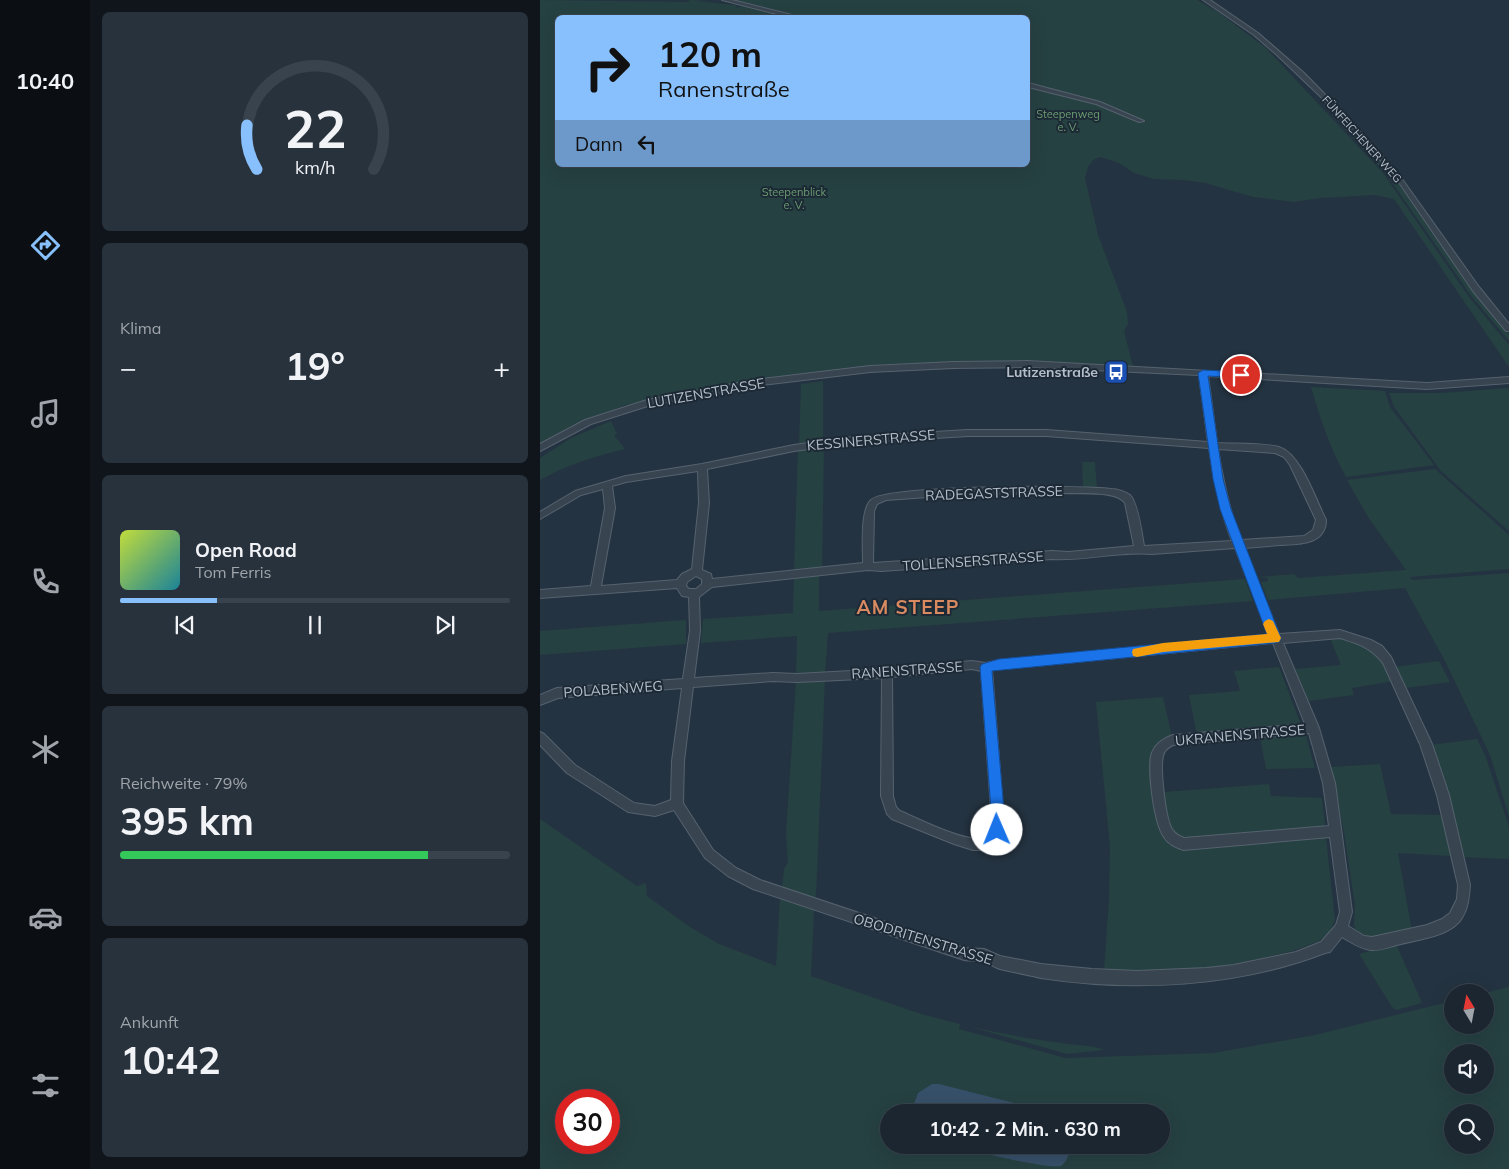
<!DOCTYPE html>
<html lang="de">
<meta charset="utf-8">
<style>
:root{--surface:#1b2631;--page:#28323d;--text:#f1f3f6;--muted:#a0a5ab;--line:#39434d;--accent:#88c0fd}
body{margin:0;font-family:Mulish,sans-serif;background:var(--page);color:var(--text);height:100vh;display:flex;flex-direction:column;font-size:19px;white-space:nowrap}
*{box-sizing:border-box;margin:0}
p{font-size:16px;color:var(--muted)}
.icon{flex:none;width:28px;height:28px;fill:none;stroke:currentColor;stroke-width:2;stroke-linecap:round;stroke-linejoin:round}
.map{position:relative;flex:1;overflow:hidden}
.panel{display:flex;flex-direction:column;gap:12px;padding:12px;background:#0f151b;width:450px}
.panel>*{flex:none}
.banner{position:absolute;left:15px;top:15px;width:475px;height:152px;border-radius:8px;box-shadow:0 5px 20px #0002,0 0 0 1px var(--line);background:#88c0fd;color:#111;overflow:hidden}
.needle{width:32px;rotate:350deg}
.tools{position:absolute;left:904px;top:984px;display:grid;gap:10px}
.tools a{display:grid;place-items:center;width:50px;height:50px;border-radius:50%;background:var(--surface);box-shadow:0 5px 20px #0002,0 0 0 1px var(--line);font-size:25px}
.speed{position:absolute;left:15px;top:1089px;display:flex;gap:10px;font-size:25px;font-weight:700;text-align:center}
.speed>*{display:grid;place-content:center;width:65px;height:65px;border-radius:50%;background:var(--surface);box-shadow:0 5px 20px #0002,0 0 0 1px var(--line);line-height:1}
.speed .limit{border:8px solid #d22;background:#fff;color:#111}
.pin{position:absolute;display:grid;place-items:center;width:42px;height:42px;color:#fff;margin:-21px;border:2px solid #fff;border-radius:50%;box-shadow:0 1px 5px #0007}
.me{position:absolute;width:55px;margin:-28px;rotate:359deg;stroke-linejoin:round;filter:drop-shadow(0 0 4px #0008)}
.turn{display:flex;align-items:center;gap:18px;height:105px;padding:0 20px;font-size:22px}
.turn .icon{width:65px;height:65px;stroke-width:2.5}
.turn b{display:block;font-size:35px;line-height:42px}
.then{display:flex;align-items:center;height:48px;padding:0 20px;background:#0003;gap:10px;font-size:19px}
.big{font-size:38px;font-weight:700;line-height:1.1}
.panel .widget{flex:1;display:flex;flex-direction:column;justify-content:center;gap:8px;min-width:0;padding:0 18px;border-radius:8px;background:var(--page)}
.panel .dial{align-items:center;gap:0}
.dial svg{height:130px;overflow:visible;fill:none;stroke:var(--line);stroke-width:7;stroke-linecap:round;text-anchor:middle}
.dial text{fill:var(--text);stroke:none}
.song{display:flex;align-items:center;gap:15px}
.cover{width:60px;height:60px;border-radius:8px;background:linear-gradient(135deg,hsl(70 70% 55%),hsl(190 70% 35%))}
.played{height:5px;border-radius:2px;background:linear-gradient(90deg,var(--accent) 25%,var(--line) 25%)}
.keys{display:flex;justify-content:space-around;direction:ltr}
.heat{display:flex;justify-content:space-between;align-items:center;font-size:28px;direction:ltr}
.charge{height:8px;border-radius:4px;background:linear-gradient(90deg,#34c759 79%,var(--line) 0)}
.trip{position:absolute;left:340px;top:1104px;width:290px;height:50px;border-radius:25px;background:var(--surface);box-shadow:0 5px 20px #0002,0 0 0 1px var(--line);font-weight:700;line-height:50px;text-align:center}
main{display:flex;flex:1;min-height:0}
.dock{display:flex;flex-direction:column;width:90px;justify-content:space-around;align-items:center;background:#0b0f14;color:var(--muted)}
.dock .icon{width:35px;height:35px}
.dock .current{color:var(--accent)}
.dock b{font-size:22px;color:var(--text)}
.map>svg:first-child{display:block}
</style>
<main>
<nav class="dock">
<b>10:40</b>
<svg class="icon current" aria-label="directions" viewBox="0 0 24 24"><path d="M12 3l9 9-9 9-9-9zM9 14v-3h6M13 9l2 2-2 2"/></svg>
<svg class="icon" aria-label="music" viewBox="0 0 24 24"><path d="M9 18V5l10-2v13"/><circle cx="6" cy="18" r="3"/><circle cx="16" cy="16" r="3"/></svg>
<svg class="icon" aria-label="phone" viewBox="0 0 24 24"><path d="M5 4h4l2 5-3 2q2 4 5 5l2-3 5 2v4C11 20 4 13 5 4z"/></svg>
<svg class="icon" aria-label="climate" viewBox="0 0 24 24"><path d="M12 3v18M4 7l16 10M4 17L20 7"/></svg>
<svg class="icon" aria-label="car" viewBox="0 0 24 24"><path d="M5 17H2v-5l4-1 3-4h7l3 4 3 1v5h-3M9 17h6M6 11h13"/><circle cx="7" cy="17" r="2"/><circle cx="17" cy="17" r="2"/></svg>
<svg class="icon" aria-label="filters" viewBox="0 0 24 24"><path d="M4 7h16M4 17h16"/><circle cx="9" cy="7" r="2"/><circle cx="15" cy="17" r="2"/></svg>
</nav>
<section class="panel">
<div class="widget dial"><svg viewBox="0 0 100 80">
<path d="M14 69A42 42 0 1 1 86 69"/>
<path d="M14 69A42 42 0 0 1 8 42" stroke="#88c0fd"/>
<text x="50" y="56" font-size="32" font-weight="700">22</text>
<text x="50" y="72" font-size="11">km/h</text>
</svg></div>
<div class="widget"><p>Klima</p>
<div class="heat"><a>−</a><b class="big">19°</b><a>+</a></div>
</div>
<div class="widget">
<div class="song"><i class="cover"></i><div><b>Open Road</b><p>Tom Ferris</p></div></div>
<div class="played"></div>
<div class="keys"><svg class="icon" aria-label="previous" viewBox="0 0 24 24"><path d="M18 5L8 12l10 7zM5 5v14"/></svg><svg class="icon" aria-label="pause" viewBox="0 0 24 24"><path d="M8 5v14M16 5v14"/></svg><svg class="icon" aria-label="next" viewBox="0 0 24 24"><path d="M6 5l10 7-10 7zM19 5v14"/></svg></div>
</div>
<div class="widget"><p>Reichweite · 79%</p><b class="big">395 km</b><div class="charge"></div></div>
<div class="widget"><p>Ankunft</p><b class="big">10:42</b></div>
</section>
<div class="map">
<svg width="969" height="1169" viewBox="0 0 969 1169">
<rect width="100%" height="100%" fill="#243341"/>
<path fill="#264142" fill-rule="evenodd" d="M0,0L148,2L150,0L189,2L155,1L195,5L197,6L196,8C208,2 245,14 258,17L18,18V165H488V91L492,87L563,106L601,122H607L559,103L488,84V18L266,17L193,0H657L678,12L726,48L843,173L929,297L969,345V367L854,199L835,195L780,198L754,202L713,197L665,183L644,180L614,179L594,173L579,163L560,157L553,160L548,167L545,178L558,235L587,312L588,324L584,331L593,366L483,360L482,362L348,364L196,383L86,405L31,426L0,445Z
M806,124L857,181L932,289L969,334V341L932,297L846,174L801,125Z
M283,381V441L259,444L261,384Z
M771,387L845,391L850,407L894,465L806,477C790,448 780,418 771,387Z
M969,388V531L901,471L854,407L849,393H901Z
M71,421L77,434L74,435L85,449C55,456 27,465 0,480V458L31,438Z
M284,446L282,569L254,570L258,449Z
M542,462H555L557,489L543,488Z
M895,469L969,535V569L870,577L872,580L969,573V816L950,755L905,661L865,588L728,600L721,582L728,581L727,578L719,577L754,574L758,578L866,570L828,517L807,480Z
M279,574V611L705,579L713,601L288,633L285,673L256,675L257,636L161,643L163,619L253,613L254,576Z
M146,620V644L0,655V631Z
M790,638C826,637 838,652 854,681L812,688L814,695L769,701L755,669L801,665Z
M899,661L910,682L866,688L855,667Z
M739,667L760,722L758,726L657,735L649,695L700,691L694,671Z
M285,679L276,896L275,900L242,889L244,869L248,862L246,833L256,682Z
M623,697L632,737L616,747L629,841L786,837L795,920L790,931L779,941L753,951L692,965L666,969L564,971L569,899L570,846L556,702Z
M760,734L766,736L775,768L726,769L720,737Z
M937,739L945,755L969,827V859L921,857L890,745Z
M840,764L851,814L903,815L912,856L858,853L872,931L827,938L815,929L814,925L815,906L804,832L791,767Z
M729,784L731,796L782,798L785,824L781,828L653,840L635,836L629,827L624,792Z
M0,819L97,886L106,883L107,896L150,927L179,944L236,966L240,898L274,910L271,976L381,1014L420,1024L419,1029L526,1058L673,1053L775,1035L912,1001V1025H945V993L969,987V1169H0ZM912,1052H945V1085H912ZM26,1100H69V1142H26ZM349,1112H621V1145H349ZM912,1112H945V1145H912Z
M856,944L882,1003L856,1010L852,1007L819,954Z
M428,1026C459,1033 490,1039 522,1043C536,1046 550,1044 564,1050L527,1054Z"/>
<path fill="#375069" d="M392,1084H399L510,1112H371L378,1093Z
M412,1145H531C529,1153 528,1161 521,1166C506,1169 432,1151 412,1145Z"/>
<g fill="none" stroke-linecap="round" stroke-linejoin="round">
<g stroke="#56626e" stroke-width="2">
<path id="street" d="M182,0H192L264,18H253Z
M663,0H670L718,33L764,73L806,116L862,179L939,287L969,324V331H966L933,291L858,181L843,163L781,97L737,55L714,35Z
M488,83L560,102L604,121L599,122L556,104L488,87Z
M488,361L887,383L969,377V383L887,389L668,376L677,443C694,444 724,443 739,447C761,454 776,500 786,520C786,545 758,544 740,545C728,546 716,547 704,548L739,634L800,630L831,640L842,646L851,657L892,744L909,795L930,885C929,898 928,911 919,922C905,937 880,939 861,944C851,946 841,951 831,950C820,949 811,942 802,937L790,952L785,953C697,987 594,992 501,978C488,975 473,972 460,969C454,967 449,963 443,961C437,960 430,961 424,960L213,889L188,876L165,858L134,810L115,816L88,812L27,773L0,745V732L4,734L35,765L94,803L115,806L131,800L132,761L142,688L18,698L0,705V695L17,688L143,679L150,631L149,597L142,596L137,588L0,598V590L51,586L65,508L63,489L41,495L0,519V512L35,491L86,476L162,464L254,445L312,437L428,430H506L668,442L659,375L488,367L413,368L330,372L214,386L111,405L51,424L0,451V444L45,420L107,400L214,380L330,366L413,362ZM428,436H506L669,448C674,480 680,511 692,541L604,546C602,534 598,503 590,495C586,492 577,489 572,489C541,485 346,485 331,500C320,510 323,548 323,563L172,579L171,574L162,570L169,503L167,469L254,451L312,443ZM678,449L735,453L744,457L750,465L776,520L773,530L764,536L701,540C689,511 683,480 678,449ZM158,471L159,503L152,569L142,574L137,580L61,586L75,508L72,486L86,482ZM532,493C546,494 577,491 585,503L594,546L529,552L512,551L333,563L334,511L337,504L346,500L431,494ZM695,548L729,635L459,660L446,663L432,661L347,669L257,674L233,673L154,678L160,631L159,597L172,587L328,570L341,571L512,559C545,561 579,551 612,554ZM156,576L162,579V584L156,589H149L146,586L147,582ZM800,638C819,644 830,647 843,663L880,744L897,795L918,885L917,899L910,913L902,919L887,925L832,937L824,936L808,926L812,912L795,783L779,728L743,643ZM733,643L765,724L633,735C623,739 614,744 611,756C608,773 614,823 624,837C628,844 636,847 643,850L790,837L800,912L796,925L781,942L756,952L694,965L667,968L598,971L552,969L501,964L460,956L444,949L424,948L220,880L196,868L173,850L143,803L144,761L153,687L233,681L257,682L342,678L341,796L347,814L352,819L414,844L433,850H442L454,845L461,834L464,822L452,670ZM432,669L441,671L452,822C451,828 449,836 442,838C426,843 377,818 360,811L356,807L353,796L352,677ZM769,733L783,783L789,826L644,838C639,836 635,834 632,829C625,818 620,768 623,756C624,750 629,747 633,745Z"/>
</g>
<use href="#street" fill="#384551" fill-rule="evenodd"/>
</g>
<path fill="#1a73e8" stroke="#114b97" d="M663,370L701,372L706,375L701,378L668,376L683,479L691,509L741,638L739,642L735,643L452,671L465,822L462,834L457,836L453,834L451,830L452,822L440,667L442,664L459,659L727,634L680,509L673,479L658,373Z"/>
<path fill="#f59e0b" d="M729,619L733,621L741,638L739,642L623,652L597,657L593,656L592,652L593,649L623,643L727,634L723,624L725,621Z"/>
<defs>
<g id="bus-square" transform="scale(1.25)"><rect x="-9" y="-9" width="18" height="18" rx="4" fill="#1a4fb4" stroke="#1d2a36"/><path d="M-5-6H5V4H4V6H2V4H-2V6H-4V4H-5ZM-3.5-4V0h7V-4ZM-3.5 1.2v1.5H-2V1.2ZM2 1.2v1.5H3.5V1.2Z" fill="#fff"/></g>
</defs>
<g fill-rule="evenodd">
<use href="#bus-square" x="576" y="372"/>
</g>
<g text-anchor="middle" stroke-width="4" stroke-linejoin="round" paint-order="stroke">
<g font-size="11" fill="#6b9d72" stroke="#1d2a36">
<text x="528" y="118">Steepenweg<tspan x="528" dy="13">e. V.</tspan></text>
<text x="254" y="196">Steepenblick<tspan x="254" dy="13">e. V.</tspan></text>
</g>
<g font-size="11" fill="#b5bfcb" stroke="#1d2a36">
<text transform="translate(822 139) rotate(48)" y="4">FÜNFEICHENER WEG</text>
</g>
<g font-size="14" font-weight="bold" fill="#b5bfcb" stroke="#1d2a36" text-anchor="end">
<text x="558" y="377">Lutizenstraße</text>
</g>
<g font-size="14" fill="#b5bfcb" stroke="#1d2a36">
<text transform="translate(166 393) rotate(-10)" y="5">LUTIZENSTRASSE</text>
<text transform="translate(331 440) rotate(-5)" y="5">KESSINERSTRASSE</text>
<text transform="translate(454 493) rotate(-2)" y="5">RADEGASTSTRASSE</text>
<text transform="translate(433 561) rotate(-4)" y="5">TOLLENSERSTRASSE</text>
<text transform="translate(367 670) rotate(-4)" y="5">RANENSTRASSE</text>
<text transform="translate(73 689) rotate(-4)" y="5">POLABENWEG</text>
<text transform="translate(700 735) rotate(-5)" y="5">UKRANENSTRASSE</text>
<text transform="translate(383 939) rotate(17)" y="5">OBODRITENSTRASSE</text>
</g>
<g font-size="19" font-weight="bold" letter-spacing="1" fill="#da8a61" stroke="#1d2a36">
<text x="368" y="614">AM STEEP</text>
</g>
</g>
</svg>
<div class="tools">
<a><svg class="needle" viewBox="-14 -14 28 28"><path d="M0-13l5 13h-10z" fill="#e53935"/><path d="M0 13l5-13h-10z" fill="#a0a5ab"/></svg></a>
<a><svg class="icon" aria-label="sound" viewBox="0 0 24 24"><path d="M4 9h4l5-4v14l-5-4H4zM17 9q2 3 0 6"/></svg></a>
<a><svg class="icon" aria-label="search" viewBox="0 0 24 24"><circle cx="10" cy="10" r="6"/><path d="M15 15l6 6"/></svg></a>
</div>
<div class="speed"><div class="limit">30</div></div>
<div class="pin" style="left:701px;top:375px;background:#d93025"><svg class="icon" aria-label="arrive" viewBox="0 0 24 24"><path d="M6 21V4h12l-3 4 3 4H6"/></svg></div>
<svg class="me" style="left:457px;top:830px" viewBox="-20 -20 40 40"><circle r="19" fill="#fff"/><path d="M0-13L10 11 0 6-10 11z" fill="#1a73e8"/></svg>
<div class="trip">10:42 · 2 Min. · 630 m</div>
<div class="banner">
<div class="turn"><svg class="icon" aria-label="right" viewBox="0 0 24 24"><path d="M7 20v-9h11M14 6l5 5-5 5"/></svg><div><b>120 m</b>Ranenstraße</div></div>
<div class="then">Dann<svg class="icon" aria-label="left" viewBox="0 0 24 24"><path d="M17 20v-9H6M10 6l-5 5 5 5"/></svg></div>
</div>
</div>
</main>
